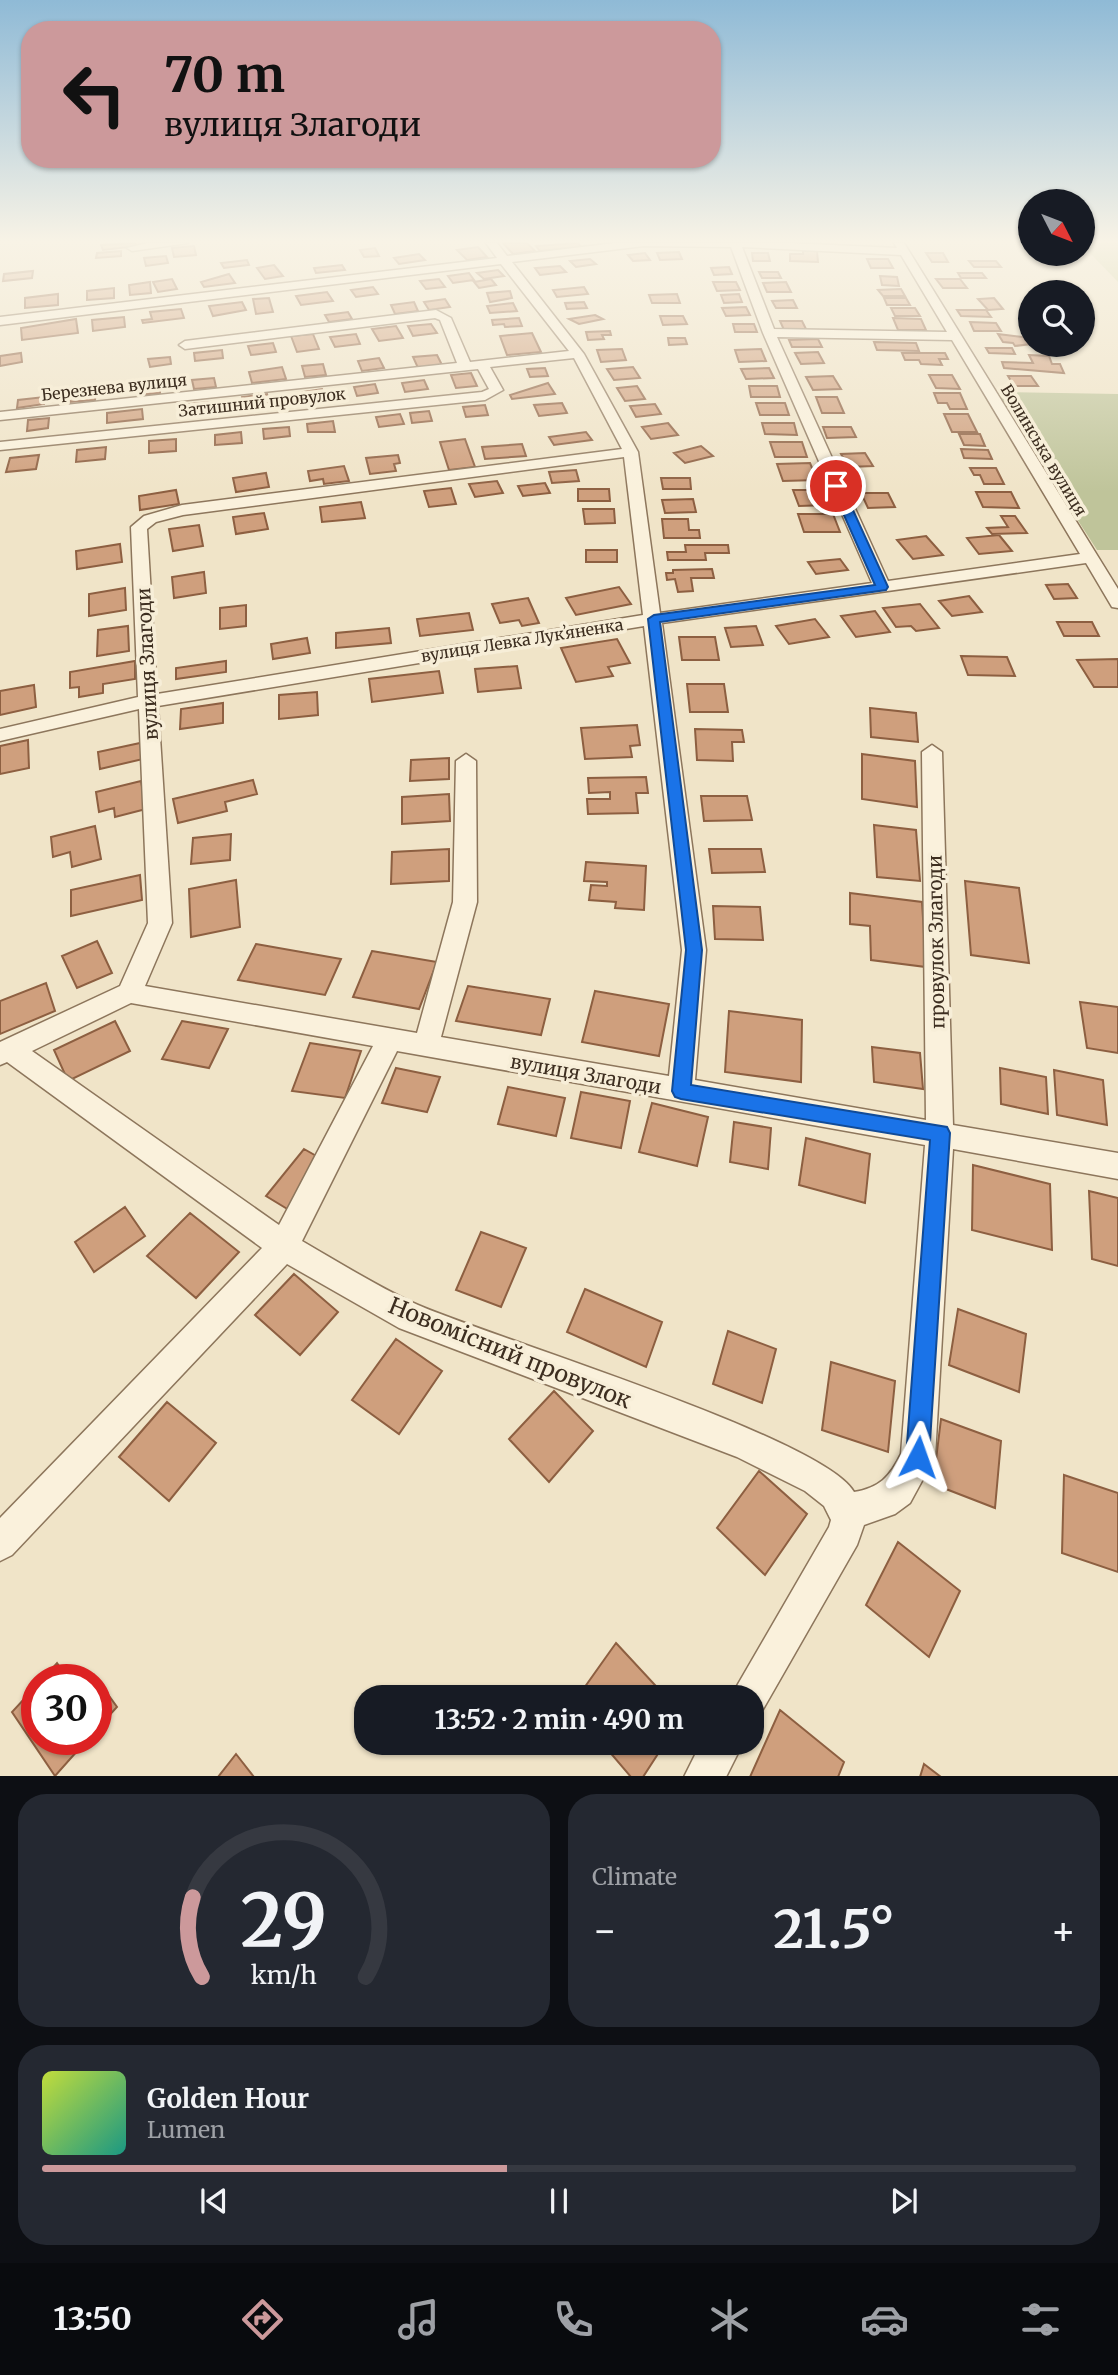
<!DOCTYPE html>
<meta charset="utf-8">
<style>
:root{--surface:#171b24;--page:#242831;--text:#f1f3f6;--muted:#9ea1a6;--line:#363941;--accent:#cc999b}
body{margin:0;font-family:Merriweather,serif;background:var(--page);color:var(--text);height:100vh;display:flex;flex-direction:column;font-size:26px;white-space:nowrap}
*{box-sizing:border-box;margin:0}
p{font-size:23px;color:var(--muted)}
.icon{flex:none;width:38px;height:38px;fill:none;stroke:currentColor;stroke-width:2;stroke-linecap:round;stroke-linejoin:round}
.map{position:relative;height:1776px;overflow:hidden}
.drawer{display:flex;flex-direction:column;gap:18px;padding:18px;background:#0d0f14;flex:1}
.drawer>*{flex:none}
.guide{position:absolute;left:21px;top:21px;width:700px;height:147px;border-radius:28px;box-shadow:0 2px 5px #0004;background:#cc999b;color:#111;overflow:hidden}
.needle{width:46px;rotate:132deg}
.controls{position:absolute;left:1018px;top:189px;display:grid;gap:14px}
.controls a{display:grid;place-items:center;width:77px;height:77px;border-radius:50%;background:var(--surface);box-shadow:0 2px 5px #0004;font-size:35px}
.speed{position:absolute;left:21px;top:1664px;display:flex;gap:14px;font-size:35px;font-weight:700;text-align:center}
.speed>*{display:grid;place-content:center;width:91px;height:91px;border-radius:50%;background:var(--surface);box-shadow:0 2px 5px #0004;line-height:1}
.speed .limit{border:10px solid #d22;background:#fff;color:#111}
.pin{position:absolute;display:grid;place-items:center;width:60px;height:60px;color:#fff;margin:-30px;border:4px solid #fff;border-radius:50%;box-shadow:0 2px 7px #0007}
.me{position:absolute;width:77px;margin:-38px;rotate:4deg;stroke-linejoin:round;filter:drop-shadow(0 0 5px #0008)}
.turn{display:flex;align-items:center;gap:24px;height:147px;padding:0 28px;font-size:32px}
.turn .icon{width:91px;height:91px;stroke-width:2.5}
.turn b{display:block;font-size:49px;line-height:60px}
.big{font-size:52px;font-weight:700;line-height:1.1}
.drawer .widget{flex:1;display:flex;flex-direction:column;justify-content:center;gap:10px;min-width:0;padding:0 24px;border-radius:28px;background:var(--page)}
.drawer .dial{align-items:center;gap:0}
.dial svg{height:182px;overflow:visible;fill:none;stroke:var(--line);stroke-width:7;stroke-linecap:round;text-anchor:middle}
.dial text{fill:var(--text);stroke:none}
.song{display:flex;align-items:center;gap:21px}
.cover{width:84px;height:84px;border-radius:10px;background:linear-gradient(135deg,hsl(70 70% 55%),hsl(170 70% 35%))}
.played{height:7px;border-radius:4px;background:linear-gradient(90deg,var(--accent) 45%,var(--line) 45%)}
.keys{display:flex;justify-content:space-around;direction:ltr}
.heat{display:flex;justify-content:space-between;align-items:center;font-size:38px;direction:ltr}
.drawer .tiles{flex:1;display:grid;gap:18px;grid-template-columns:1fr 1fr}
.widget:last-child{grid-column:span 2}
.trip{position:absolute;left:354px;top:1685px;width:410px;height:70px;border-radius:28px;background:var(--surface);box-shadow:0 2px 5px #0004;font-weight:700;line-height:70px;text-align:center}
.tab-bar{display:flex;height:112px;justify-content:space-around;align-items:center;background:#090b0e;color:var(--muted)}
.tab-bar .icon{width:49px;height:49px}
.tab-bar .active{color:var(--accent)}
.tab-bar b{font-size:32px;color:var(--text)}
.map>svg:first-child{display:block}
</style>
<div class="map">
<svg width="1118" height="1777" viewBox="0 0 1118 1777">
<rect width="100%" height="100%" fill="#f0e4c8"/>
<path fill="#c9cf9b" d="M1091,243H1118V282L1087,250Z"/>
<path fill="#bfc49a" d="M995,392L1118,394V550H1097Z"/>
<path fill="#cf9f7d" stroke="#8d5f41" stroke-width="2" d="M135,243L137,246L103,250L101,245Z
M503,243H527L535,251L513,254Z
M578,243L581,247L540,251L536,246Z
M194,246L196,255L174,257L172,248Z
M478,247L487,257L467,260L457,250Z
M375,248L379,256L364,257L360,250Z
M121,251V256L96,258L97,253Z
M803,251H817L818,262L790,261V254H803Z
M679,252L682,259L660,260L657,253Z
M645,253L650,260L633,261L628,255Z
M752,253H768L770,261H753Z
M926,253H943L948,262H932Z
M419,254L425,260L399,264L394,258Z
M166,256L168,263L146,266L144,258Z
M590,259L596,264L576,267L570,261Z
M867,259H888L893,268H871Z
M247,260L249,265L224,268L221,263Z
M969,261H996L1001,267H974Z
M274,265L283,276L265,279L257,268Z
M342,265L345,270L316,273L314,268Z
M560,266L566,272L540,275L535,268Z
M729,267L732,274L714,275L711,268Z
M498,270L504,276L484,279L477,273Z
M33,271L32,278L3,281L4,274Z
M759,272H778L781,278H762Z
M469,273L474,280L453,283L448,276Z
M958,273H982L986,278H961Z
M229,274L235,283L204,287L201,282Z
M880,276L897,277L899,286L882,285Z
M172,279L177,289L158,292L153,282Z
M439,279L445,287L426,289L420,281Z
M491,279L496,285L479,288L474,282Z
M936,279H960L967,288H943Z
M150,282L151,293L130,295L129,285Z
M713,282H736L740,290L717,291Z
M786,282L791,292H767L763,283Z
M373,287L378,294L356,297L351,290Z
M584,287L588,294L557,297L553,290Z
M114,288V298L87,300V291Z
M901,289L905,296H883L878,290Z
M510,291L512,298L490,302L487,293Z
M327,292L333,301L301,305L296,296Z
M58,294V305L25,308V298Z
M677,294L680,303H652L649,295Z
M739,294L742,302L724,303L721,295Z
M269,298L273,312L256,314L253,299Z
M884,298H906L910,305H887Z
M994,298L1003,309L988,310L978,299Z
M445,299L450,307L429,310L424,302Z
M793,300L797,308H776L772,301Z
M242,302L246,310L213,316L209,306Z
M414,302L418,311L395,314L391,305Z
M584,302L587,308L567,309L565,303Z
M513,303L517,311L490,313L487,306Z
M746,307L750,315L726,316L722,308Z
M891,308H915L920,316H895Z
M181,309L184,318L143,323L142,320L152,319L150,312Z
M957,310H986L991,317L961,316Z
M348,312L352,319L329,322L325,315Z
M595,315L603,319L579,324L569,319Z
M660,316H683L687,324L663,325Z
M124,317L125,327L93,331L92,320Z
M519,318L522,326L505,327L504,324L493,325L492,320Z
M893,318L921,319L926,330H898Z
M76,319L78,333L22,340L21,328Z
M780,321H802L806,329L784,330Z
M970,322L996,323L1001,331H974Z
M431,324L437,333L413,336L408,326Z
M733,324H754L757,332H735Z
M396,326L403,338L379,341L372,329Z
M610,331L611,335H602L604,339L588,340L586,332Z
M532,333L541,352L507,355L500,336Z
M313,334L319,349L297,352L291,336Z
M356,334L360,344L335,347L330,337Z
M998,334L1031,338V344L1015,346L1013,343L1003,342Z
M668,338H685L687,344L669,345Z
M818,339L822,347H792L789,340Z
M874,342L916,343L919,351L877,350Z
M273,343L276,352L251,355L248,346Z
M986,348H1012L1015,354L989,353Z
M622,349L626,360L601,362L597,350Z
M761,349L766,361L739,362L735,350Z
M222,350L223,358L195,361L194,353Z
M818,352L824,363L801,364L795,353Z
M21,353L22,362L0,366V356Z
M902,353H945L948,359H939L942,365L921,364L919,360H905Z
M437,355L442,365L418,368L413,357Z
M1029,355L1049,356L1052,364H1060L1064,373L1004,368L1002,362L1033,363Z
M170,357L171,364L150,367L148,359Z
M379,358L384,368L362,371L358,361Z
M323,364L326,375L305,377L302,366Z
M282,367L286,379L252,383L249,372Z
M633,367L640,378L614,380L607,369Z
M545,368L548,376L530,377L527,369Z
M769,368L774,378L746,379L741,369Z
M471,373L477,386L456,388L451,375Z
M929,375H952L960,389L936,388Z
M833,376L841,389L813,390L806,377Z
M1008,376H1031L1038,386H1014Z
M214,378L216,387L194,389L192,380Z
M424,380L428,389L405,392L402,383Z
M548,383L555,394L512,399L510,395Z
M160,384V393L139,395L140,386Z
M375,384L378,393L357,396L354,387Z
M637,386L645,399L625,401L617,388Z
M749,386H777L780,397H751Z
M322,389L326,399L307,401L303,392Z
M96,390L95,400L70,402L71,393Z
M934,393H960L967,409H950L947,403H938Z
M267,394L269,402L243,405L242,397Z
M44,397V404L17,408L18,400Z
M816,397H837L844,413H822Z
M209,402L210,414L181,417V405Z
M562,403L567,413L539,416L534,405Z
M756,403H785L789,415H760Z
M655,404L661,414L636,417L630,406Z
M485,405L488,415L466,417L463,407Z
M142,409L143,419L107,423V413Z
M429,411L432,421L412,423L410,413Z
M400,414L404,424L379,427L376,417Z
M944,414H968L977,432H952Z
M49,418L48,428L27,431L28,420Z
M333,421L335,432H308L307,424Z
M668,423L678,435L651,439L642,427Z
M762,423H794L797,435L765,434Z
M289,427L290,436L264,439L263,429Z
M823,427H851L856,437L827,438Z
M241,432L242,443L215,445V435Z
M586,432L592,440L554,445L549,437Z
M959,434H980L985,446L964,445Z
M176,439V451L149,453V441Z
M465,439L475,467L449,470L440,442Z
M770,442H802L807,457H775Z
M522,444L526,456L485,459L482,447Z
M701,446L713,456L685,463L674,453Z
M106,447L105,459L76,462L77,450Z
M961,449L988,450L992,459L964,458Z
M865,453L873,466L848,467L841,454Z
M39,455L36,469L6,472L10,458Z
M398,455L400,463L394,464L396,471L370,474L366,458Z
M810,463L817,480L783,481L777,464Z
M344,466L349,481L324,484L323,479L310,481L308,471Z
M970,468H996L1004,484H984L980,475H974Z
M576,470L579,481L552,483L549,472Z
M266,473L269,487L236,492L233,478Z
M661,478H690L691,489H663Z
M497,481L503,493L475,497L469,484Z
M545,483L550,493L523,496L518,486Z
M451,488L456,504L429,507L424,491Z
M578,489H609L610,501H578Z
M176,490L179,504L140,510L139,496Z
M793,490H822L828,505L799,506Z
M976,492H1011L1019,508L983,507Z
M861,493H888L895,507L868,508Z
M693,499L696,512L665,513L662,500Z
M361,502L365,518L322,522L320,507Z
M583,509H614L615,523L585,524Z
M264,513L268,529L236,534L233,517Z
M798,514H833L840,532H804Z
M1001,516H1015L1027,533L992,534L987,528L1008,527Z
M662,519H688L689,530H699L700,538H664Z
M199,525L203,546L173,551L169,529Z
M999,535L1012,551L979,554L967,538Z
M926,536L943,555L913,559L897,540Z
M120,544L122,562L77,569L76,551Z
M685,545H728L729,553H705L706,560H668L667,552H686Z
M586,550H617V562H586Z
M840,559L848,570L816,574L808,562Z
M712,569L714,578H691L693,591L678,592L675,579L667,580L666,573H673V570Z
M204,572L206,593L174,598L172,577Z
M1068,584L1077,598L1054,599L1046,585Z
M619,587L631,604L576,615L566,598Z
M125,588L126,610L89,616V594Z
M969,596L982,612L952,616L939,601Z
M528,598L539,623L522,626L519,620L500,623L492,604Z
M920,604L939,628L916,631L911,626L896,627L883,608Z
M246,605V626L220,629V608Z
M875,611L890,632L856,637L841,616Z
M469,613L473,630L420,636L417,619Z
M815,619L829,637L789,644L776,626Z
M1057,622H1092L1099,636H1064Z
M128,626L129,651L97,656L98,630Z
M756,626L763,645L731,647L725,628Z
M389,628L391,643L336,648V633Z
M679,637H715L719,660H682Z
M307,638L310,653L273,659L271,644Z
M617,639L630,663L608,667L613,676L576,682L561,648Z
M961,656L1007,657L1015,676L968,675Z
M1118,659V687H1094L1077,660Z
M135,661V679L103,684V693L79,697V687L70,688V672Z
M226,661V672L176,679V668Z
M517,666L521,688L478,692L475,669Z
M439,671L443,693L372,702L369,679Z
M687,684H724L728,712H690Z
M34,685L36,707L0,715V691Z
M317,692L318,715L279,719V695Z
M223,703V723L180,729L181,709Z
M870,708L916,713L918,742L871,737Z
M637,725L640,745L630,746L632,757L585,759L581,728Z
M695,729L742,730L744,742H732L733,761L697,760Z
M28,740L29,768L0,774V746Z
M140,743L143,759L100,769L98,752Z
M862,754L915,761L917,807L862,799Z
M449,758V779L410,781L411,760Z
M646,777L648,793H636L638,813L588,814L587,799H610V792L589,793L588,778Z
M253,780L257,794L225,802L227,811L178,823L173,799Z
M141,781L146,809L115,817L114,808L99,812L96,792Z
M449,794L450,821L402,824V797Z
M701,796H747L752,820L704,821Z
M874,825L916,830L920,881L877,877Z
M95,826L101,859L72,867L70,852L53,857L51,837Z
M231,834L230,860L191,864L193,838Z
M449,849V881L391,884L392,852Z
M709,849H761L765,872L712,873Z
M586,862L646,866L644,910L615,908L616,902L589,900L591,885L607,886V882L584,881Z
M140,875L142,900L71,916V890Z
M236,880L240,927L191,937L189,889Z
M965,881L1019,888L1029,963L971,955Z
M850,893L922,902L926,967L871,960L870,926L850,924Z
M713,906L760,907L763,940L715,939Z
M97,941L112,973L77,988L62,956Z
M256,944L341,959L325,995L238,980Z
M372,951L437,962L419,1009L353,997Z
M46,983L55,1011L0,1034V1001Z
M468,986L550,999L541,1035L456,1021Z
M595,991L669,1004L659,1056L582,1042Z
M1080,1002L1118,1007V1053L1087,1048Z
M729,1011L802,1020L801,1082L725,1072Z
M115,1021L130,1051L68,1081L54,1050Z
M182,1021L228,1029L209,1068L162,1059Z
M310,1043L361,1051L345,1098L292,1091Z
M872,1047L920,1053L923,1089L874,1082Z
M396,1068L440,1077L427,1112L382,1103Z
M1000,1068L1046,1077L1048,1114L1001,1104Z
M1054,1070L1103,1080L1107,1125L1057,1115Z
M508,1087L565,1098L556,1136L498,1124Z
M581,1092L630,1101L621,1148L571,1138Z
M652,1103L708,1117L697,1166L639,1152Z
M734,1122L771,1128L768,1169L730,1162Z
M806,1138L870,1154L865,1203L799,1185Z
M304,1149L327,1162L289,1210L266,1196Z
M973,1165L1050,1184L1052,1250L972,1230Z
M1089,1191L1118,1198V1266L1092,1259Z
M125,1207L145,1236L94,1272L75,1242Z
M190,1213L239,1252L196,1298L147,1256Z
M481,1232L526,1248L501,1307L456,1290Z
M294,1274L338,1312L300,1355L255,1315Z
M585,1289L662,1322L646,1367L567,1332Z
M958,1309L1026,1334L1019,1392L949,1365Z
M728,1331L776,1349L762,1403L713,1384Z
M396,1339L442,1371L399,1434L352,1400Z
M831,1362L895,1381L888,1452L822,1430Z
M554,1391L593,1431L549,1482L509,1439Z
M167,1402L216,1443L169,1501L119,1457Z
M941,1419L1001,1441L995,1508L933,1484Z
M759,1471L807,1514L765,1575L717,1528Z
M1064,1475L1118,1493V1572L1062,1553Z
M898,1542L960,1591L929,1657L866,1605Z
M616,1643L667,1698H577Z
M57,1663L69,1680H42Z
M94,1675L117,1707L96,1730V1680H90Z
M37,1685V1740H87L55,1776L12,1712Z
M780,1710L844,1762L838,1777H750Z
M602,1743H665L643,1777H631Z
M236,1754L254,1777H218Z
M924,1764L941,1777H920Z"/>
<g fill="none" stroke-linecap="round" stroke-linejoin="round">
<g stroke="#8d765c" stroke-width="3">
<path id="minor" d="M147,243H188L132,251L127,248Z
M486,243H497L507,256L615,243H789L897,248L894,243H904L1118,589V608L1112,607L1086,563L662,623L706,950L695,1080L926,1120L922,752L932,745L942,752L953,1125L1118,1153V1179L953,1149L935,1457L910,1503L895,1514L864,1525L857,1545L762,1711L751,1716V1698H730L829,1527L831,1520L824,1506L805,1491L737,1457L399,1328L287,1264L12,1555L0,1561V1518L262,1248L7,1062L0,1065V1042L120,986L148,923L139,709L0,741V729L138,697L131,527L144,516L182,505L622,449L574,358L490,367L503,390L485,400L0,450V442L482,392L489,389L478,369L0,420V412L457,363L440,320L435,318L185,349L179,345L185,341L436,310L451,318L470,362L569,351L501,264L0,325V317L497,258ZM644,246L731,247L763,333L872,583L660,613L638,452L584,354L512,262ZM742,247L901,255L947,332L774,329ZM777,337L952,340L1080,554L888,581ZM624,457L643,615L157,694L147,529L156,522L183,515ZM644,626L682,950L669,1076L441,1037L477,902L476,761L466,754L456,761L453,902L417,1033L145,986L172,923L158,706ZM131,1003L373,1046L279,1225L32,1051ZM397,1051L925,1145L901,1454C890,1477 879,1488 854,1492C824,1438 494,1338 418,1305C378,1287 340,1263 302,1241Z
M701,1743H743L726,1777H684Z"/>
</g>
<use href="#minor" fill="#faf1dc" fill-rule="evenodd"/>
</g>
<linearGradient id="sky" x2="0" y2="1"><stop stop-color="#8fbad6"/><stop offset="0.49" stop-color="#f8f3e6"/><stop offset="1" stop-color="#f8f3e6" stop-opacity="0"/></linearGradient>
<rect width="1118" height="492" fill="url(#sky)"/>
<path fill="#1a73e8" stroke="#114b97" stroke-width="2" d="M836,482L842,486L888,587L886,590L660,622L702,950L691,1085L947,1127L950,1133L929,1457L926,1465L918,1469L909,1465L906,1457L930,1140L681,1099L675,1097L672,1091L686,950L648,619L654,615L875,585L831,486Z"/>
<g text-anchor="middle" stroke-width="7" stroke-linejoin="round" paint-order="stroke">
<g font-size="16" fill="#3d2e20" stroke="#f7eed8">
<text transform="translate(114 387) rotate(-6)" y="6">Березнева вулиця</text>
<text transform="translate(262 402) rotate(-6)" y="6">Затишний провулок</text>
<text transform="translate(1044 450) rotate(59)" y="6">Волинська вулиця</text>
<text transform="translate(522 640) rotate(-9)" y="6">вулиця Левка Лукʼяненка</text>
</g>
<g font-size="19" fill="#3d2e20" stroke="#f7eed8">
<text transform="translate(147 664) rotate(-93)" y="7">вулиця Злагоди</text>
<text transform="translate(936 942) rotate(-91)" y="7">провулок Злагоди</text>
<text transform="translate(586 1074) rotate(10)" y="7">вулиця Злагоди</text>
</g>
<g font-size="23" fill="#3d2e20" stroke="#f7eed8">
<text transform="translate(510 1353) rotate(22)" y="8">Новомісний провулок</text>
</g>
</g>
</svg>
<div class="controls">
<a><svg class="needle" viewBox="-14 -14 28 28"><path d="M0-13l5 13h-10z" fill="#e53935"/><path d="M0 13l5-13h-10z" fill="#9ea1a6"/></svg></a>
<a><svg class="icon" aria-label="search" viewBox="0 0 24 24"><circle cx="10" cy="10" r="6"/><path d="M15 15l6 6"/></svg></a>
</div>
<div class="speed"><div class="limit">30</div></div>
<div class="pin" style="left:836px;top:486px;background:#d93025"><svg class="icon" aria-label="arrive" viewBox="0 0 24 24"><path d="M6 21V4h12l-3 4 3 4H6"/></svg></div>
<svg class="me" style="left:918px;top:1457px" viewBox="-20 -20 40 40"><path d="M0-17L14 15 0 8-14 15z" fill="#1a73e8" stroke="#fff" stroke-width="4"/></svg>
<div class="trip">13:52 · 2 min · 490 m</div>
<div class="guide">
<div class="turn"><svg class="icon" aria-label="left" viewBox="0 0 24 24"><path d="M17 20v-9H6M10 6l-5 5 5 5"/></svg><div><b>70 m</b>вулиця Злагоди</div></div>
</div>
</div>
<section class="drawer">
<div class="tiles">
<div class="widget dial"><svg viewBox="0 0 100 80">
<path d="M14 69A42 42 0 1 1 86 69"/>
<path d="M14 69A42 42 0 0 1 10 34" stroke="#cc999b"/>
<text x="50" y="56" font-size="32" font-weight="700">29</text>
<text x="50" y="72" font-size="11">km/h</text>
</svg></div>
<div class="widget"><p>Climate</p>
<div class="heat"><a>−</a><b class="big">21.5°</b><a>+</a></div>
</div>
<div class="widget">
<div class="song"><i class="cover"></i><div><b>Golden Hour</b><p>Lumen</p></div></div>
<div class="played"></div>
<div class="keys"><svg class="icon" aria-label="previous" viewBox="0 0 24 24"><path d="M18 5L8 12l10 7zM5 5v14"/></svg><svg class="icon" aria-label="pause" viewBox="0 0 24 24"><path d="M8 5v14M16 5v14"/></svg><svg class="icon" aria-label="next" viewBox="0 0 24 24"><path d="M6 5l10 7-10 7zM19 5v14"/></svg></div>
</div>
</div>
</section>
<nav class="tab-bar">
<b>13:50</b>
<svg class="icon active" aria-label="directions" viewBox="0 0 24 24"><path d="M12 3l9 9-9 9-9-9zM9 14v-3h6M13 9l2 2-2 2"/></svg>
<svg class="icon" aria-label="music" viewBox="0 0 24 24"><path d="M9 18V5l10-2v13"/><circle cx="6" cy="18" r="3"/><circle cx="16" cy="16" r="3"/></svg>
<svg class="icon" aria-label="phone" viewBox="0 0 24 24"><path d="M5 4h4l2 5-3 2q2 4 5 5l2-3 5 2v4C11 20 4 13 5 4z"/></svg>
<svg class="icon" aria-label="climate" viewBox="0 0 24 24"><path d="M12 3v18M4 7l16 10M4 17L20 7"/></svg>
<svg class="icon" aria-label="car" viewBox="0 0 24 24"><path d="M5 17H2v-5l4-1 3-4h7l3 4 3 1v5h-3M9 17h6M6 11h13"/><circle cx="7" cy="17" r="2"/><circle cx="17" cy="17" r="2"/></svg>
<svg class="icon" aria-label="filters" viewBox="0 0 24 24"><path d="M4 7h16M4 17h16"/><circle cx="9" cy="7" r="2"/><circle cx="15" cy="17" r="2"/></svg>
</nav>
